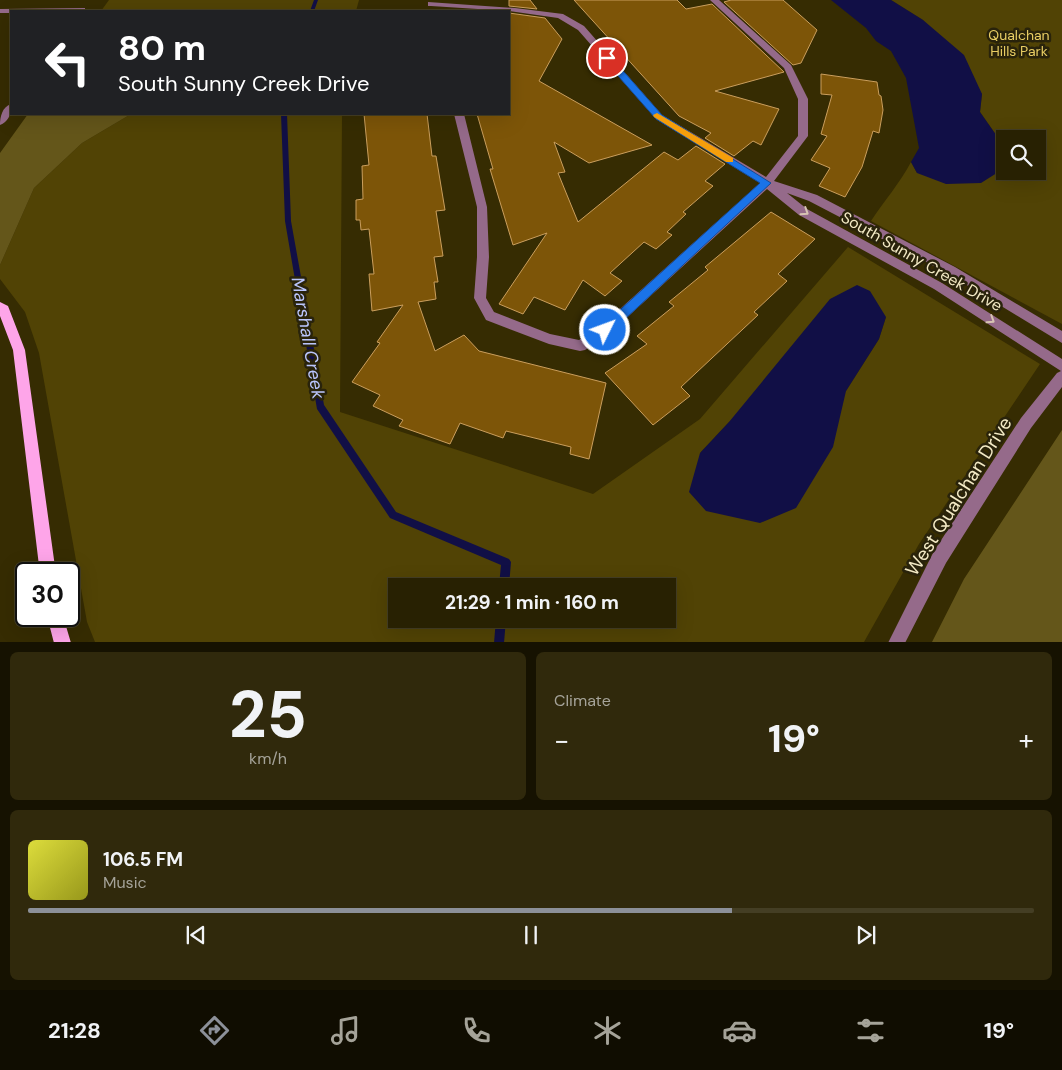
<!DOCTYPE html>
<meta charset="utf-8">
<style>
:root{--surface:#282102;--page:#30290c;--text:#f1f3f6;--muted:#a5a399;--line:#443e24;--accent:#8c9099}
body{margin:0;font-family:"DM Sans",sans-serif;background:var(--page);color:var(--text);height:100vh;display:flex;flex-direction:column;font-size:19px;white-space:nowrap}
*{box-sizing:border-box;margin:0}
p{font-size:16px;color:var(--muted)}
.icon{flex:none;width:28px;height:28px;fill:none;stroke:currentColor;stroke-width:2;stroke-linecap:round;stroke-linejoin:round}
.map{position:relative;height:642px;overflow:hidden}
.panel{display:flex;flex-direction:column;gap:10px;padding:10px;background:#161201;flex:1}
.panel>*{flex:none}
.banner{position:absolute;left:10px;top:10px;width:500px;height:105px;border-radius:0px;box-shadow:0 5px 20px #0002,0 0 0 1px var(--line);background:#202124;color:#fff;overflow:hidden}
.controls{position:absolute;left:996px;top:130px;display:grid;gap:10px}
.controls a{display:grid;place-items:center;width:50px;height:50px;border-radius:0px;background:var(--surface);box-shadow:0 5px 20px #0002,0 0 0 1px var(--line);font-size:25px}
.speed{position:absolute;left:15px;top:562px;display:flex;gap:10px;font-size:25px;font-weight:700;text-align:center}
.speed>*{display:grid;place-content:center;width:65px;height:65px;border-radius:50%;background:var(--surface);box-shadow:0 5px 20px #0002,0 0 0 1px var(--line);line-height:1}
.speed .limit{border:2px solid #111;border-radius:8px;background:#fff;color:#111}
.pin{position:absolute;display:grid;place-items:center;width:42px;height:42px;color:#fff;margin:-21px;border:2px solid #fff;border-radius:50%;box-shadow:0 1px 5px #0007}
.me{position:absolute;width:55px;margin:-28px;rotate:48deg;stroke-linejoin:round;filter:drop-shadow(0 0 4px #0008)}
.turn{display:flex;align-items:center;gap:18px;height:105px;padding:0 25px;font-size:22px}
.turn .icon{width:65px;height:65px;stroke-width:2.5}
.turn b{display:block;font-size:35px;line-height:42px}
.big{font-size:38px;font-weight:700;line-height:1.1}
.panel .card{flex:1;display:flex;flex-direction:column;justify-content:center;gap:8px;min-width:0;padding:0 18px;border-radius:8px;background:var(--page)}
.panel .dial{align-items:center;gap:0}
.dial b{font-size:65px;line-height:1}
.song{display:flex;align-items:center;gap:15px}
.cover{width:60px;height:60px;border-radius:8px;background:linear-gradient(135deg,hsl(60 70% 55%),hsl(60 70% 35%))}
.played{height:5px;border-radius:2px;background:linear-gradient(90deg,var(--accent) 70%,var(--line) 70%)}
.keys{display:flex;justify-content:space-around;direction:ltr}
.heat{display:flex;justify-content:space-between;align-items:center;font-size:28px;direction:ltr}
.panel .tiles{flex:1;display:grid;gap:10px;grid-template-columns:1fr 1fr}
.card:last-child{grid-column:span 2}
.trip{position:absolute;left:388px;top:578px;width:288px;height:50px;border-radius:0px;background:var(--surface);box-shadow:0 5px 20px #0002,0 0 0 1px var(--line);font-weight:700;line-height:50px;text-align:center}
.menu{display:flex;height:80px;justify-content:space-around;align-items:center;background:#100d01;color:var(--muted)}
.menu .icon{width:35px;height:35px}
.menu .active{color:var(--accent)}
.menu b{font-size:22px;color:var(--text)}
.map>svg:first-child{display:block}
</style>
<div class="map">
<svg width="1062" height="643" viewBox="0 0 1062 643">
<rect width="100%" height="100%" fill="#362c02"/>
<path fill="#514305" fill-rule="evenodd" d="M109,0H359L356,11H101Z
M891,0H1062V324L871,221C884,201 900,183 911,162L917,173L1001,142L980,112L982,94L923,20ZM1005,139H1038V171H1005Z
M131,114H342L340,412L593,494L700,419L848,247L1040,364L919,544L864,642H95L87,622L39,353L25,312L0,279V265L34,188L82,143ZM886,317L879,339L846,391L700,453L729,422ZM396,586H666V619H396Z"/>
<path fill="#64561a" d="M28,114H131L82,143L34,188L0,265V153Z
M1062,430V642H932L964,579Z"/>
<path fill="#110f46" d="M831,0H891L923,20L964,55L982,94L980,112L1001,142L1000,171L981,183L946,184L917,173L911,162L919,148L906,78L891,51L876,41L866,28Z
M857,285L870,291L886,317L879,339L846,391L833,447L796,508L760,523L706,511L689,492L700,453L729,422L830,299Z"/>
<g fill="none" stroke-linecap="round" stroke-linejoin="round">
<path fill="#110f46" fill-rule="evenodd" d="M314,0H318L314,11H310Z
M281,114H287L291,221L324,405L396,512L509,559L511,562L509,586H499L501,565L390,518L317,409L285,221Z
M496,619H506L504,643H494Z"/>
</g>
<path fill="#7d5508" stroke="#ca9e5d" d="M509,0H530L537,9L509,6Z
M574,0H677L686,9L712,4L784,72L715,91L779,109L761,145L753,141L734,156L705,138L711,133L679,116Z
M731,0H783L817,30L801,63L793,65L724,2Z
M509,13L545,18L562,39L539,81L652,145L589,163L554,142L565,172L558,173L578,222L664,152L678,160L696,146L725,164L705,181L713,186L683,212L686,214L667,232L672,235L656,249L644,242L610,273L622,281L605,296L583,280L565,310L534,297L523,314L499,304L547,233L513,245L490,169H493L477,114H509Z
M821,74L877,82L879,95L881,96L883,110L879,133L873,131L862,167L845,197L819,186L830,168L811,160L827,136L821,134L832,95L821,94Z
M364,114H427L432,156H436L445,210L436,211L443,256L434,257L438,282H434L436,299L418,302L435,351L464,335L479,351L606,383L589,459L570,454L571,447L506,431L503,438L460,423L450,444L399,426L403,420L373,406L380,395L352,382L380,343L377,342L403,305L372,311L369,274H374L369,229L361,230L360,220H356V200L363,199L362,166L369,165Z
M771,212L815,239L778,274L787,281L754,312L758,315L681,387L690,396L653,425L605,373L647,344L637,336L674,306L669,302L708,270L705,267Z"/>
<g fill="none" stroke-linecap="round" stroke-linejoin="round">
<path fill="#956a8a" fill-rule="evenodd" d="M710,0H719L791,65L808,99V136L774,181L817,195L955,267L1062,331V343L947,273L809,201L787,193L807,209L942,283L1062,359V387L1031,428L946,563L905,643H888L934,551L1021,418L1057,373L1061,371L934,289L799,215L767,189L609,334L585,350L580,351L549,344L486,320L474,298L477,257V207L454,114H464L487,207L489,257L486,298L494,312L550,334L579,340L601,326L760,183L656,119L578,30L558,18L509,11L431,6H428V2L515,8L563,14L584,26L662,115L766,177L798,136V99L784,68Z
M82,8H85V11H11V13H0V9Z
M11,104C12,112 9,122 0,125C0,117 2,107 11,104Z"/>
<path fill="#fea5e9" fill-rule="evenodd" d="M0,302L8,306L25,350L56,574H40L13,350L0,316Z
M47,616H63L71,643H54Z"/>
</g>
<defs><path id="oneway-chevron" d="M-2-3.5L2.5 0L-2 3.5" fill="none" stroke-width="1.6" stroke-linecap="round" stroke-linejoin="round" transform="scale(1.25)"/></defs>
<g stroke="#d7c4b3">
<use href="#oneway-chevron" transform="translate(805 212) rotate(33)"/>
<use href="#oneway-chevron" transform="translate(991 320) rotate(33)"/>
</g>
<path fill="#1a73e8" stroke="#114b97" d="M604,56H610L662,115L771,183L609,334H601L600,330L601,327L760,183L656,119L604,60Z"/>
<path fill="#f59e0b" d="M657,113L733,158V162H726L654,117L653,115Z"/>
<g text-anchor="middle" stroke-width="5" stroke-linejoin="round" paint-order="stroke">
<g font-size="14" fill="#e8cd63" stroke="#29230b">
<text x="1019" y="40">Qualchan<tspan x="1019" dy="16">Hills Park</tspan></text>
</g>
<g font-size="16" fill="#f3eac5" stroke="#29230b">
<text transform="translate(922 261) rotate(30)" y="6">South Sunny Creek Drive</text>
</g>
<g font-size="18" font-style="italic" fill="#bac5fc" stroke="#29230b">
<text transform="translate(308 338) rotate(80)" y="6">Marshall Creek</text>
</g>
<g font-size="19" fill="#f3eac5" stroke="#29230b">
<text transform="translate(958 496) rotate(-58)" y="7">West Qualchan Drive</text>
</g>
</g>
</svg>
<div class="controls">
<a><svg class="icon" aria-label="search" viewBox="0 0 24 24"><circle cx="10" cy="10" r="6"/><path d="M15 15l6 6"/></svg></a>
</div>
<div class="speed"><div class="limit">30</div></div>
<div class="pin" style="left:607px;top:58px;background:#d93025"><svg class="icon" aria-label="arrive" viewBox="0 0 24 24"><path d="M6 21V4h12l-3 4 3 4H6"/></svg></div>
<svg class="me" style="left:605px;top:330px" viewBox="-20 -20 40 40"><circle r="17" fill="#1a73e8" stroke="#fff" stroke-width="3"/><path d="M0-11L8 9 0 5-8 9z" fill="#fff"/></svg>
<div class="trip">21:29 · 1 min · 160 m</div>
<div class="banner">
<div class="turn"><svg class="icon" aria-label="left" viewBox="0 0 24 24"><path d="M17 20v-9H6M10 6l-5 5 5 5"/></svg><div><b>80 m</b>South Sunny Creek Drive</div></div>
</div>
</div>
<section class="panel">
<div class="tiles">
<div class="card dial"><b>25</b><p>km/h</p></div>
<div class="card"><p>Climate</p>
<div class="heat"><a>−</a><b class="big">19°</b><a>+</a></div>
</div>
<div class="card">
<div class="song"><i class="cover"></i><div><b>106.5 FM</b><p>Music</p></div></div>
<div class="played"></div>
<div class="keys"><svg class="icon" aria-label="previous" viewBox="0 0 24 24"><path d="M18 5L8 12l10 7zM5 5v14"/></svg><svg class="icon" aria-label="pause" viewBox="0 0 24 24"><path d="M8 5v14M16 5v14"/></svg><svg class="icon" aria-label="next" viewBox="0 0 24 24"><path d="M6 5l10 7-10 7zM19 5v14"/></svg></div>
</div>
</div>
</section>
<nav class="menu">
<b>21:28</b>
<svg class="icon active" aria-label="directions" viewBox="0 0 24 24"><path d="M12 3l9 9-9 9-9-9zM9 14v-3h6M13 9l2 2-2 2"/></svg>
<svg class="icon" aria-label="music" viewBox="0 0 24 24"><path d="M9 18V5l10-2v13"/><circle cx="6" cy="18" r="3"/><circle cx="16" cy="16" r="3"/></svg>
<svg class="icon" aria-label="phone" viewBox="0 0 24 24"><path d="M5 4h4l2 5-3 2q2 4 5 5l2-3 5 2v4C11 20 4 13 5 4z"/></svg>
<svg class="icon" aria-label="climate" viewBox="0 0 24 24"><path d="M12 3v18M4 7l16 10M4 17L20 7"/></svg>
<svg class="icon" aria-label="car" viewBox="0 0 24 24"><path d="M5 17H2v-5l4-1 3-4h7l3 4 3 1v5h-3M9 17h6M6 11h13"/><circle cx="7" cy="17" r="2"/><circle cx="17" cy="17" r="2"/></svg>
<svg class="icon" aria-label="filters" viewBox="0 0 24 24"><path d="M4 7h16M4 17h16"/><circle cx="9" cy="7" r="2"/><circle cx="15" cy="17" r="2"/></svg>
<b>19°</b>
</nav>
